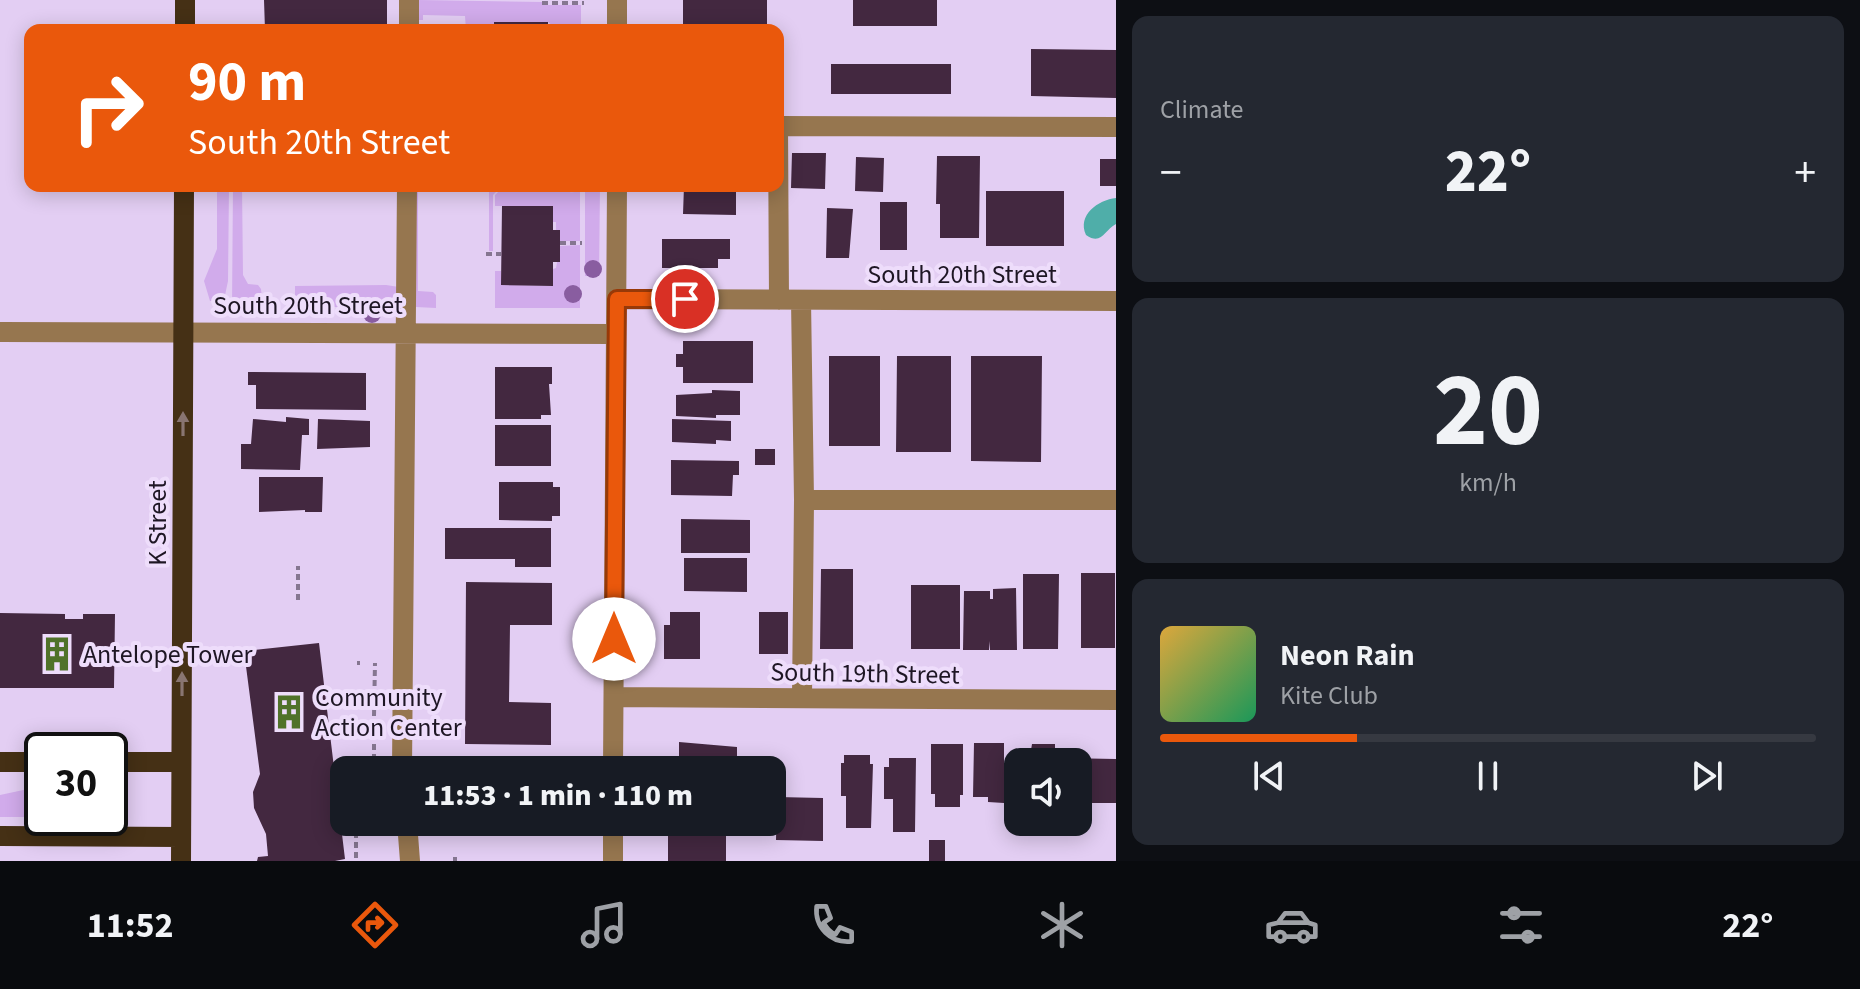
<!DOCTYPE html>
<meta charset="utf-8">
<style>
:root{--surface:#171b24;--page:#242831;--text:#f1f3f6;--muted:#9ea1a6;--line:#363941;--accent:#ea580c}
body{margin:0;font-family:"Source Sans 3",sans-serif;background:var(--page);color:var(--text);height:100vh;display:flex;flex-direction:column;font-size:30px;white-space:nowrap}
*{box-sizing:border-box;margin:0}
p{font-size:26px;color:var(--muted)}
.icon{flex:none;width:44px;height:44px;fill:none;stroke:currentColor;stroke-width:2;stroke-linecap:round;stroke-linejoin:round}
.map{position:relative;flex:1;overflow:hidden}
.drawer{display:flex;flex-direction:column;gap:16px;padding:16px;background:#0d0f14;width:744px}
.drawer>*{flex:none}
.guide{position:absolute;left:24px;top:24px;width:760px;height:168px;border-radius:16px;box-shadow:0 4px 20px #0003;background:#ea580c;color:#fff;overflow:hidden}
.tools{position:absolute;left:1004px;top:748px;display:grid;gap:16px}
.tools a{display:grid;place-items:center;width:88px;height:88px;border-radius:16px;background:var(--surface);box-shadow:0 4px 20px #0003;font-size:40px}
.speed{position:absolute;left:24px;top:732px;display:flex;gap:16px;font-size:40px;font-weight:700;text-align:center}
.speed>*{display:grid;place-content:center;width:104px;height:104px;border-radius:50%;background:var(--surface);box-shadow:0 4px 20px #0003;line-height:1}
.speed .limit{border:4px solid #111;border-radius:12px;background:#fff;color:#111}
.pin{position:absolute;display:grid;place-items:center;width:68px;height:68px;color:#fff;margin:-34px;border:4px solid #fff;border-radius:50%;box-shadow:0 2px 8px #0007}
.me{position:absolute;width:88px;margin:-44px;rotate:0deg;stroke-linejoin:round;filter:drop-shadow(0 0 6px #0008)}
.turn{display:flex;align-items:center;gap:28px;height:168px;padding:0 32px;font-size:36px}
.turn .icon{width:104px;height:104px;stroke-width:2.5}
.turn b{display:block;font-size:56px;line-height:68px}
.big{font-size:60px;font-weight:800;line-height:1.1}
.drawer .card{flex:1;display:flex;flex-direction:column;justify-content:center;gap:12px;min-width:0;padding:0 28px;border-radius:16px;background:var(--page)}
.drawer .dial{align-items:center;gap:0}
.dial b{font-size:104px;line-height:1}
.song{display:flex;align-items:center;gap:24px}
.cover{width:96px;height:96px;border-radius:12px;background:linear-gradient(135deg,hsl(40 70% 55%),hsl(150 70% 35%))}
.played{height:8px;border-radius:4px;background:linear-gradient(90deg,var(--accent) 30%,var(--line) 30%)}
.keys{display:flex;justify-content:space-around;direction:ltr}
.heat{display:flex;justify-content:space-between;align-items:center;font-size:44px;direction:ltr}
.trip{position:absolute;left:330px;top:756px;width:456px;height:80px;border-radius:16px;background:var(--surface);box-shadow:0 4px 20px #0003;font-weight:800;line-height:80px;text-align:center}
.menu{display:flex;height:128px;justify-content:space-around;align-items:center;background:#090b0e;color:var(--muted)}
.menu .icon{width:56px;height:56px}
.menu .on{color:var(--accent)}
.menu b{font-size:36px;color:var(--text)}
main{display:flex;flex:1;min-height:0}
.map>svg:first-child{display:block}
</style>
<main>
<div class="map">
<svg width="1116" height="861" viewBox="0 0 1116 861">
<rect width="100%" height="100%" fill="#e3cef3"/>
<path fill="#d1abeb" d="M418,0L542,2V5H581V30H558L548,22H495L494,26H488L487,30H466L465,16L423,15V20H417Z
M217,186H229L228,281L224,300L210,301L204,281L217,249Z
M233,186H242L243,275L248,284L258,285L261,289L263,307H232Z
M415,186H418V291L433,292L436,295V308L416,307Z
M489,186H580V241H560L559,230H556V222H553L552,206H495V195L500,190L553,189L575,193L551,187L500,188L493,195V251H489Z
M585,186H600L599,275L585,276Z
M580,245V308H495V271H501L502,285L552,286L553,269L556,268L560,246Z
M386,285L399,287L394,307H295V286Z
M42,786V817H0V795Z"/>
<path fill="#4faea9" d="M1116,198V224C1104,230 1102,246 1086,235C1077,215 1098,200 1116,198Z"/>
<path fill="#432840" d="M264,0H387V30H265Z
M683,0H767V26L683,25Z
M853,0H937V26H853Z
M494,22H548V24H558V30H494Z
M1031,49L1116,50V98L1031,96Z
M831,64H951V94H831Z
M792,153H826L825,189L791,188Z
M937,156H980L979,238H940V204H936Z
M856,157L884,158L883,192L855,191Z
M1100,159H1116V186H1100Z
M684,186H736V215L683,214Z
M986,191H1064V246H986Z
M880,202H907V250H880Z
M502,206H553V230H560V262H553V286L501,285Z
M827,208L853,209L849,258H826Z
M662,239H730V259H718V268H662Z
M683,341H753V383H683V367H676V354H683Z
M829,356H880V446H829Z
M897,356H951V452H896Z
M971,356H1042L1041,462L971,461Z
M495,367H552V384H549L551,415H541V419H495Z
M248,372L366,373V410L256,409V385H248Z
M712,390L740,391V415H716V418L676,416V395L712,393Z
M286,417L309,419V435H302L300,470L241,469V444H251L253,419L286,422Z
M318,419L370,421V447L317,449Z
M672,419L731,421V441L716,440V444L672,442Z
M495,425H551V466H495Z
M755,449H775V465H755Z
M671,460L739,461V475H733L732,496L671,495Z
M259,477H323L322,512H305V510L259,512Z
M499,482H553V487H560V516H552V521L499,520Z
M681,519L750,520V553H681Z
M445,528H551V567H515V559H445Z
M684,558H747V592L684,591Z
M821,569H853V649H820Z
M1081,573H1115V648H1081Z
M1023,574H1059L1058,649H1023Z
M466,582L552,583V625H510L509,702L551,703V745L465,744Z
M911,585H960V649H911Z
M1016,588L1017,650H990L989,641V650H963L964,591H990V599H993V589Z
M670,612H700V659H664V625H670Z
M759,612H788V654H759Z
M0,613L65,614V619H83V614H115L114,688H0Z
M319,643L345,859L335,861H257L258,857L268,856L266,834L254,808L253,792L260,774L244,651Z
M679,742L737,747V770H679Z
M974,743H1004V803L988,802V797H973Z
M931,744H963V795H960V807H935V794H931Z
M1032,744H1055V755H1058V762H1029Z
M844,755H870V764H873L871,828H846V796H841V763H844Z
M889,758H916L915,832H893V799H884V767H889Z
M1062,758L1116,759V803H1078V762H1062Z
M777,797L823,798V841L776,840Z
M668,830H726V861H668Z
M929,840H945V861H929Z"/>
<g fill="none" stroke-linecap="round" stroke-linejoin="round">
<path stroke="#857690" stroke-width="4" stroke-dasharray="6 4" stroke-linecap="butt" d="M542,3H584
M560,243H582
M486,254H501
M298,600V566
M357,663H360
M374,716L375,663
M356,729H360
M356,760V770
M374,760V741
M356,822V861
M455,857V861"/>
<path stroke="#96764f" stroke-width="20" d="M409,30V0
M617,30V0
M778,126L1116,127
M778,126L779,300
M617,299L1116,301
M801,300L804,500L802,698
M0,332L616,334
M804,500H1116
M614,697L1116,700
M402,770L407,186
M613,770L617,186
M407,822L410,861
M613,822V861"/>
<path stroke="#453015" stroke-width="20" d="M185,30V0
M0,762H42
M110,762H181
M0,836L181,837
M181,861L184,186"/>
</g>
<g fill="#895da0">
<circle cx="593" cy="269" r="9"/>
<circle cx="573" cy="294" r="9"/>
<circle cx="372" cy="314" r="9"/>
</g>
<defs><path id="oneway-solid" d="M-6-.8H1V-3.2L6.5 0L1 3.2V.8H-6Z" transform="scale(2)"/></defs>
<g fill="#897571">
<use href="#oneway-solid" transform="translate(183 424) rotate(-90)"/>
<use href="#oneway-solid" transform="translate(182 684) rotate(-90)"/>
</g>
<g fill="none" stroke-linecap="round" stroke-linejoin="round">
<g stroke="#983908" stroke-width="20">
<path id="route" d="M614,639L617,299H685"/>
</g>
<use href="#route" stroke="#ea580c" stroke-width="14"/>
</g>
<defs>
<g id="building-bare" transform="scale(2.76)"><path d="M-4-6H4V6H1V3H-1V6H-4ZM-2.5-4.3h1.7v1.8h-1.7ZM.8-4.3h1.7v1.8H.8ZM-2.5-1h1.7V.8h-1.7ZM.8-1h1.7V.8H.8Z" fill="#50722a" stroke="#eeddfb" stroke-width="2.5" paint-order="stroke"/></g>
</defs>
<g fill-rule="evenodd">
<use href="#building-bare" x="57" y="654"/>
<use href="#building-bare" x="289" y="712"/>
</g>
<g text-anchor="middle" stroke-width="8" stroke-linejoin="round" paint-order="stroke">
<g font-size="26" fill="#1e1624" stroke="#eeddfb">
<text x="962" y="283">South 20th Street</text>
<text x="308" y="314">South 20th Street</text>
<text transform="translate(157 523) rotate(-90)" y="9">K Street</text>
<text transform="translate(865 673) rotate(1)" y="9">South 19th Street</text>
</g>
<g font-size="26" fill="#1e1624" stroke="#eeddfb" text-anchor="start">
<text x="83" y="663">Antelope Tower</text>
<text x="315" y="706">Community<tspan x="315" dy="30">Action Center</tspan></text>
</g>
</g>
</svg>
<div class="tools">
<a><svg class="icon" aria-label="sound" viewBox="0 0 24 24"><path d="M4 9h4l5-4v14l-5-4H4zM17 9q2 3 0 6"/></svg></a>
</div>
<div class="speed"><div class="limit">30</div></div>
<div class="pin" style="left:685px;top:299px;background:#d93025"><svg class="icon" aria-label="arrive" viewBox="0 0 24 24"><path d="M6 21V4h12l-3 4 3 4H6"/></svg></div>
<svg class="me" style="left:614px;top:639px" viewBox="-20 -20 40 40"><circle r="19" fill="#fff"/><path d="M0-13L10 11 0 6-10 11z" fill="#ea580c"/></svg>
<div class="trip">11:53 · 1 min · 110 m</div>
<div class="guide">
<div class="turn"><svg class="icon" aria-label="right" viewBox="0 0 24 24"><path d="M7 20v-9h11M14 6l5 5-5 5"/></svg><div><b>90 m</b>South 20th Street</div></div>
</div>
</div>
<section class="drawer">
<div class="card"><p>Climate</p>
<div class="heat"><a>−</a><b class="big">22°</b><a>+</a></div>
</div>
<div class="card dial"><b>20</b><p>km/h</p></div>
<div class="card">
<div class="song"><i class="cover"></i><div><b>Neon Rain</b><p>Kite Club</p></div></div>
<div class="played"></div>
<div class="keys"><svg class="icon" aria-label="previous" viewBox="0 0 24 24"><path d="M18 5L8 12l10 7zM5 5v14"/></svg><svg class="icon" aria-label="pause" viewBox="0 0 24 24"><path d="M8 5v14M16 5v14"/></svg><svg class="icon" aria-label="next" viewBox="0 0 24 24"><path d="M6 5l10 7-10 7zM19 5v14"/></svg></div>
</div>
</section>
</main>
<nav class="menu">
<b>11:52</b>
<svg class="icon on" aria-label="directions" viewBox="0 0 24 24"><path d="M12 3l9 9-9 9-9-9zM9 14v-3h6M13 9l2 2-2 2"/></svg>
<svg class="icon" aria-label="music" viewBox="0 0 24 24"><path d="M9 18V5l10-2v13"/><circle cx="6" cy="18" r="3"/><circle cx="16" cy="16" r="3"/></svg>
<svg class="icon" aria-label="phone" viewBox="0 0 24 24"><path d="M5 4h4l2 5-3 2q2 4 5 5l2-3 5 2v4C11 20 4 13 5 4z"/></svg>
<svg class="icon" aria-label="climate" viewBox="0 0 24 24"><path d="M12 3v18M4 7l16 10M4 17L20 7"/></svg>
<svg class="icon" aria-label="car" viewBox="0 0 24 24"><path d="M5 17H2v-5l4-1 3-4h7l3 4 3 1v5h-3M9 17h6M6 11h13"/><circle cx="7" cy="17" r="2"/><circle cx="17" cy="17" r="2"/></svg>
<svg class="icon" aria-label="filters" viewBox="0 0 24 24"><path d="M4 7h16M4 17h16"/><circle cx="9" cy="7" r="2"/><circle cx="15" cy="17" r="2"/></svg>
<b>22°</b>
</nav>
